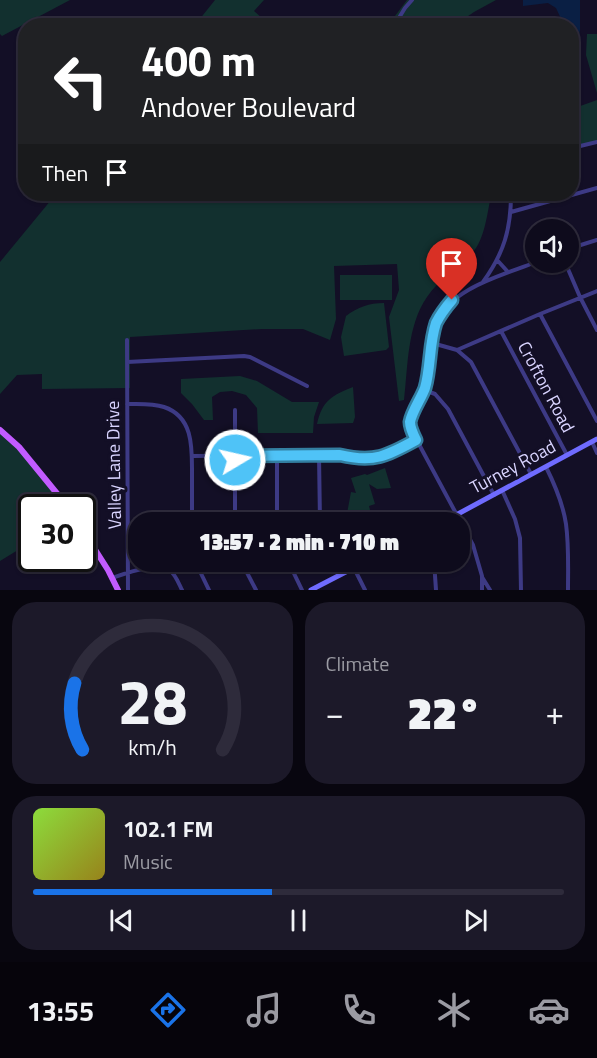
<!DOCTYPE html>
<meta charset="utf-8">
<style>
:root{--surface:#0e0b1c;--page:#1c1929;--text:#f1f3f6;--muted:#9b9ba3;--line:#2e2b3b;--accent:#1a73e8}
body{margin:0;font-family:"Titillium Web",sans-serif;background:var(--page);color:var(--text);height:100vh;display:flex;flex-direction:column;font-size:22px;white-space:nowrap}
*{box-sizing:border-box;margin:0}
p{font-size:20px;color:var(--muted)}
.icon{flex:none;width:33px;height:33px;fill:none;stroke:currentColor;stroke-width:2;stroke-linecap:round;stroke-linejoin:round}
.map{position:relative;height:590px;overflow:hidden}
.side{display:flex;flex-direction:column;gap:12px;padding:12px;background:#08060f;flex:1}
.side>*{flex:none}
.hud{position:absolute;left:18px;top:18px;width:561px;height:183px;border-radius:24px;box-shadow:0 2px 4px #0004,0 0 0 2px var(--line);background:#202124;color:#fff;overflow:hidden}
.tools{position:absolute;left:525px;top:219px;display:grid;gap:12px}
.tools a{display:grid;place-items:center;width:54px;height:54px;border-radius:50%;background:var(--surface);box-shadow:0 2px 4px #0004,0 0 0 2px var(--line);font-size:30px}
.speed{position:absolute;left:18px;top:494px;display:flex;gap:12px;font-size:30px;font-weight:700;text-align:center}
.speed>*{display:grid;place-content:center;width:78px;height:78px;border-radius:50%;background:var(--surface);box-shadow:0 2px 4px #0004,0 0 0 2px var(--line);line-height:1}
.speed .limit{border:3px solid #111;border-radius:9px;background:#fff;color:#111}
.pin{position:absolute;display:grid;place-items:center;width:51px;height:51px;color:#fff;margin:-62px -26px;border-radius:50% 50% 50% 0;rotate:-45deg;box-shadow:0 0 6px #0007}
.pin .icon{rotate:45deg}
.me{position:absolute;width:66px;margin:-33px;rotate:81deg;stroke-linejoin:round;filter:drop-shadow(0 0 4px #0008)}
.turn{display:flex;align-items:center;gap:21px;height:126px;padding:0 24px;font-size:27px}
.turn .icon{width:78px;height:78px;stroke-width:2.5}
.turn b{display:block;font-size:42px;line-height:51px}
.then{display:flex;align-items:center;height:57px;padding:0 24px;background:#0003;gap:12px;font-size:22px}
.big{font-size:45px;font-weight:800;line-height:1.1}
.side .widget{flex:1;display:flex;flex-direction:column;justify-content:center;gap:9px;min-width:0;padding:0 21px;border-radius:24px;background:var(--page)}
.side .dial{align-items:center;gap:0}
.dial svg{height:156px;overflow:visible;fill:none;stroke:var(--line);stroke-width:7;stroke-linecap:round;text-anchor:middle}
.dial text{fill:var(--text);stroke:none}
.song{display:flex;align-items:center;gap:18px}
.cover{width:72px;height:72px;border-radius:9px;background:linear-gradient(135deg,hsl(90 70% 55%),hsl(50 70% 35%))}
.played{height:6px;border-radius:3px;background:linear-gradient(90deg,var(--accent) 45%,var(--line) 45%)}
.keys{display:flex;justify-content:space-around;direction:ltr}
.heat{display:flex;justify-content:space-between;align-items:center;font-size:33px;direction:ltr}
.side .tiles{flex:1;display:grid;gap:12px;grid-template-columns:1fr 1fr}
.widget:last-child{grid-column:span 2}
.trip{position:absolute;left:128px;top:512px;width:342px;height:60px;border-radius:24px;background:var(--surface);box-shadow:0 2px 4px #0004,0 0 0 2px var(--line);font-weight:800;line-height:60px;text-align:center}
.menu{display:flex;height:96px;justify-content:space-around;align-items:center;background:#06040b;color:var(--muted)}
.menu .icon{width:42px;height:42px}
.menu .on{color:var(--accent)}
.menu b{font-size:27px;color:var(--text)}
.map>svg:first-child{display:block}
</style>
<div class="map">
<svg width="597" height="590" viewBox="0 0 597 590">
<rect width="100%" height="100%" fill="#130f26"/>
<path fill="#12302f" d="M0,0H70L2,36L0,34Z
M215,0H264L254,11L270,25H195Z
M407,0H496L474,12L455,25L390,26L395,16Z
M587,34H597V93L586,55Z
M597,100V142L572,148V109Z
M56,194H511V196L491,195C488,210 485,235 476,248C463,266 440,277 427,297C407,326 408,366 404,400L399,401L389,317L399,290L397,264L334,266L336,319L330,340L303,329H262L130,337V388L42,389V374L17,375L0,394V262Z
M340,275H392V300H340Z
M384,303L389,347L386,350L344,356L341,337L346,316C358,307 369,303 384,303Z
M240,376L257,381L292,402H319L314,417L313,433H258L257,408L246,395L232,391L220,392L212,397L213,420H204L192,404L181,393V379Z
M353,387L355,417L353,423L317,424C322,401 332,395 353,387Z
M0,430L19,447L64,507H32L31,542L0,561Z
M385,468L391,488L377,489L369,484L375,504L369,506L370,510L367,518L346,519L351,492L356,493L351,478L365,474L367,475Z"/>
<path fill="#0a1f44" d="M523,0H580V30L578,43L575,44L572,42V26L564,25L556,8L548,3L523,6Z"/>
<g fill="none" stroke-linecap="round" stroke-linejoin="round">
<path stroke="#3d3a85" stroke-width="4" d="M394,26L405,8L412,0
M572,148L597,142
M511,212L597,188
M568,249L597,240
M498,261L508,272
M565,262L580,297L597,330
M483,282C504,253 511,229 511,194
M540,314L597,421
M501,331L567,455
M127,340L128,590
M432,343L457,350L471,362L531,474
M457,350L540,314L597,291
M127,362L244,356L250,357L307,386
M424,390L435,394L448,409L494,495
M127,404C139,404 152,403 164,407C194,417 192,449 192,475C192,491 192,506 192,522
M235,410V522
M592,442L597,453
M277,455V522
M319,455L320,522
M192,456L340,455C374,463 386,456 416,440
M546,467C555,485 563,504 566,524C569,546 568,568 568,590
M502,490L515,519L520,538L521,590
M195,561L209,590
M241,561L256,590
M288,561L302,590
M333,561L340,574
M434,561L436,590
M354,568L365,590
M482,577L490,590
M112,578C127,573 155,562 169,570C175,573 179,584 182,590
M482,590V576L473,545L414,435C406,418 420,404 425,388C431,367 429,344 436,324C449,288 504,275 536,262"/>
<path stroke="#6f6bff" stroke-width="5" d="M443,522L597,439
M311,590L367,561"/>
<path stroke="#c25bff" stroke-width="6" d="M0,430L19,447L68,507
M82,529L108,570L118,590"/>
</g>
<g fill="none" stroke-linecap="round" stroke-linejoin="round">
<g stroke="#337fa1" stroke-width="15">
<path id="route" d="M235,460V456L340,455C374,463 387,456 416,440C413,434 410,428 410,422C412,411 421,399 425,388C431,367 429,344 436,323C440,315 446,307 452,300"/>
</g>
<use href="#route" stroke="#4fc3f7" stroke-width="10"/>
</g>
<g text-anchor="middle" stroke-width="6" stroke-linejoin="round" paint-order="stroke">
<g font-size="18" fill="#d9d4ff" stroke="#130f26">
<text transform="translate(546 387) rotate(62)" y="6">Crofton Road</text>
<text transform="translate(114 465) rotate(-91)" y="6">Valley Lane Drive</text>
<text transform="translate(513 467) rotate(-28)" y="6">Turney Road</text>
</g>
</g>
</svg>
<div class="tools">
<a><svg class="icon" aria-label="sound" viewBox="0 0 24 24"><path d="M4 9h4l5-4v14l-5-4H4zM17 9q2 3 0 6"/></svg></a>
</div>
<div class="speed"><div class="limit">30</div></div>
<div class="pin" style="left:452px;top:300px;background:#d93025"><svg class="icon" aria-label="arrive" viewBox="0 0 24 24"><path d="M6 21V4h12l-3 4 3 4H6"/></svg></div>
<svg class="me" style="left:235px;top:460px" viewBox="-20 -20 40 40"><circle r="17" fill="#4fc3f7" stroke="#fff" stroke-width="3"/><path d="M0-11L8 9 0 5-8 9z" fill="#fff"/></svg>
<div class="trip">13:57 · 2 min · 710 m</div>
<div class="hud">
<div class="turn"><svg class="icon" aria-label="left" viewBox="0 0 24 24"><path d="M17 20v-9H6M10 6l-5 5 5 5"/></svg><div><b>400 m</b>Andover Boulevard</div></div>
<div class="then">Then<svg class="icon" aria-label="arrive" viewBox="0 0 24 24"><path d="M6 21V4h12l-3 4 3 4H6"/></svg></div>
</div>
</div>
<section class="side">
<div class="tiles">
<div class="widget dial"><svg viewBox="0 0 100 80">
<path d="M14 69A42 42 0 1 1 86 69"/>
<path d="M14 69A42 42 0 0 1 10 35" stroke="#1a73e8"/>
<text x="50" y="56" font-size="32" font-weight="700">28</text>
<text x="50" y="72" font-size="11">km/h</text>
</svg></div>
<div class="widget"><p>Climate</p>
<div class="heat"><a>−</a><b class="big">22°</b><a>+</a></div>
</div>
<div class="widget">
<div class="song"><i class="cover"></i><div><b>102.1 FM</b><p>Music</p></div></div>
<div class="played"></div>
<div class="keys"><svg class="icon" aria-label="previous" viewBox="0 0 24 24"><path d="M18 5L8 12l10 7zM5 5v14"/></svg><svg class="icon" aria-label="pause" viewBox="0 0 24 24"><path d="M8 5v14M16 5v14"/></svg><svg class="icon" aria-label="next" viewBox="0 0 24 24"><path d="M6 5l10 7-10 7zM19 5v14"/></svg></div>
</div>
</div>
</section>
<nav class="menu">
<b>13:55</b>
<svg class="icon on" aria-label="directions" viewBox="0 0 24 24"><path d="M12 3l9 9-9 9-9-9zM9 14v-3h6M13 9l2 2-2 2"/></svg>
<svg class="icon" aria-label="music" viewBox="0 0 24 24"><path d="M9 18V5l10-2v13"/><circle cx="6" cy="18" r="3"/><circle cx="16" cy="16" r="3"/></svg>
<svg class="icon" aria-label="phone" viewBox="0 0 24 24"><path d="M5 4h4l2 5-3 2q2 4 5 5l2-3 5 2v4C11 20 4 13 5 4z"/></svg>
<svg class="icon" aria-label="climate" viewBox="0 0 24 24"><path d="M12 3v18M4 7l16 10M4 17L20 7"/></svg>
<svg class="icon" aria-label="car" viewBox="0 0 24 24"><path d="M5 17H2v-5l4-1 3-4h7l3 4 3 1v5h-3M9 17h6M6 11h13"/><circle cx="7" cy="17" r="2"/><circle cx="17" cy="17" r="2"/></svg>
</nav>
